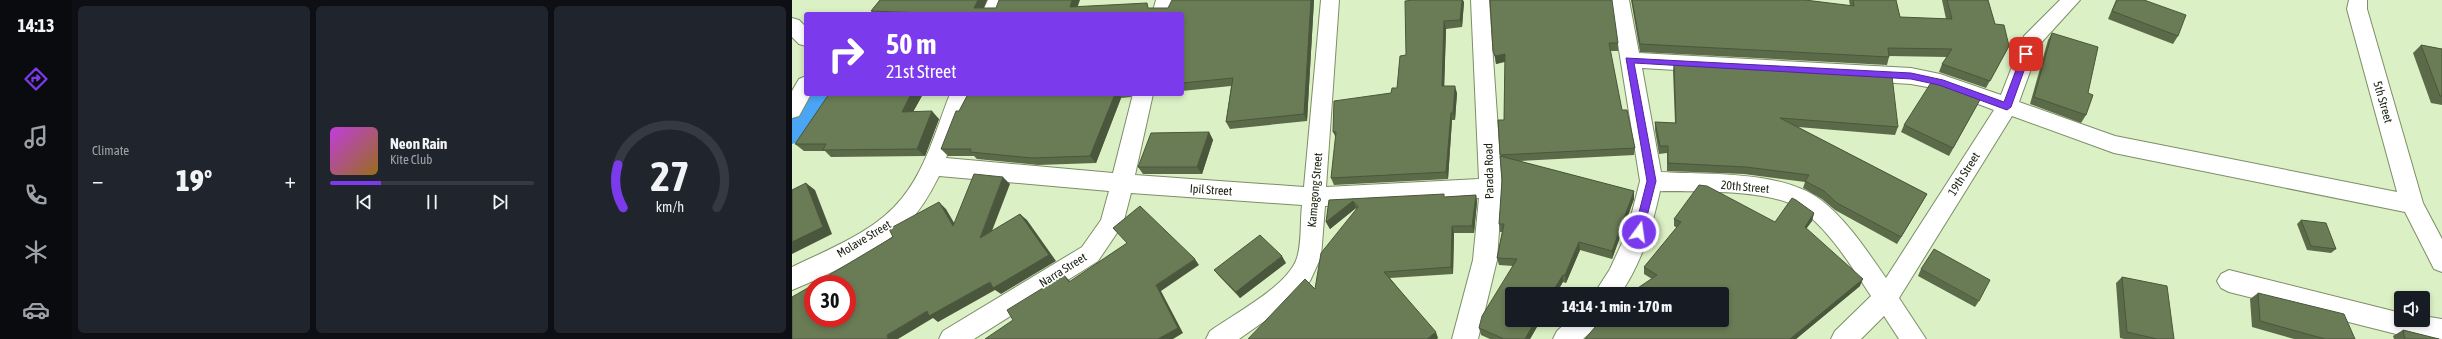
<!DOCTYPE html>
<meta charset="utf-8">
<style>
:root{--surface:#171b24;--page:#20242c;--text:#f1f3f6;--muted:#9ea1a6;--line:#363941;--accent:#7c3aed}
body{margin:0;font-family:"Asap Condensed",sans-serif;background:var(--page);color:var(--text);height:100vh;display:flex;flex-direction:column;font-size:15px;white-space:nowrap}
*{box-sizing:border-box;margin:0}
p{font-size:13px;color:var(--muted)}
.icon{flex:none;width:22px;height:22px;fill:none;stroke:currentColor;stroke-width:2;stroke-linecap:round;stroke-linejoin:round}
.map{position:relative;flex:1;overflow:hidden}
.drawer{display:flex;flex-direction:column;gap:6px;padding:6px;background:#0d0f14;width:720px}
.drawer>*{flex:none}
.banner{position:absolute;left:12px;top:12px;width:380px;height:84px;border-radius:4px;box-shadow:0 2px 6px #0003;background:#7c3aed;color:#fff;overflow:hidden}
.buttons{position:absolute;left:1602px;top:291px;display:grid;gap:8px}
.buttons a{display:grid;place-items:center;width:36px;height:36px;border-radius:4px;background:var(--surface);box-shadow:0 2px 6px #0003;font-size:20px}
.speed{position:absolute;left:12px;top:275px;display:flex;gap:8px;font-size:20px;font-weight:700;text-align:center}
.speed>*{display:grid;place-content:center;width:52px;height:52px;border-radius:50%;background:var(--surface);box-shadow:0 2px 6px #0003;line-height:1}
.speed .limit{border:6px solid #d22;background:#fff;color:#111}
.pin{position:absolute;display:grid;place-items:center;width:34px;height:34px;color:#fff;margin:-17px;border-radius:8px;box-shadow:0 2px 6px #0006}
.me{position:absolute;width:44px;margin:-22px;rotate:14deg;stroke-linejoin:round;filter:drop-shadow(0 0 3px #0008)}
.turn{display:flex;align-items:center;gap:14px;height:84px;padding:0 16px;font-size:18px}
.turn .icon{width:52px;height:52px;stroke-width:2.5}
.turn b{display:block;font-size:28px;line-height:34px}
.big{font-size:30px;font-weight:800;line-height:1.1}
.drawer .card{flex:1;display:flex;flex-direction:column;justify-content:center;gap:6px;min-width:0;padding:0 14px;border-radius:6px;background:var(--page)}
.drawer .dial{align-items:center;gap:0}
.dial svg{height:104px;overflow:visible;fill:none;stroke:var(--line);stroke-width:7;stroke-linecap:round;text-anchor:middle}
.dial text{fill:var(--text);stroke:none}
.song{display:flex;align-items:center;gap:12px}
.cover{width:48px;height:48px;border-radius:6px;background:linear-gradient(135deg,hsl(290 70% 55%),hsl(40 70% 35%))}
.played{height:4px;border-radius:2px;background:linear-gradient(90deg,var(--accent) 25%,var(--line) 25%)}
.keys{display:flex;justify-content:space-around;direction:ltr}
.heat{display:flex;justify-content:space-between;align-items:center;font-size:22px;direction:ltr}
.drawer .tiles{flex:1;display:grid;gap:6px;grid-template-columns:repeat(3,1fr)}
.trip{position:absolute;left:713px;top:287px;width:224px;height:40px;border-radius:4px;background:var(--surface);box-shadow:0 2px 6px #0003;font-weight:800;line-height:40px;text-align:center}
main{display:flex;flex:1;min-height:0}
.tabs{display:flex;flex-direction:column;width:72px;justify-content:space-around;align-items:center;background:#090b0e;color:var(--muted)}
.tabs .icon{width:28px;height:28px}
.tabs .selected{color:var(--accent)}
.tabs b{font-size:18px;color:var(--text)}
.map>svg:first-child{display:block}
</style>
<main>
<nav class="tabs">
<b>14:13</b>
<svg class="icon selected" aria-label="directions" viewBox="0 0 24 24"><path d="M12 3l9 9-9 9-9-9zM9 14v-3h6M13 9l2 2-2 2"/></svg>
<svg class="icon" aria-label="music" viewBox="0 0 24 24"><path d="M9 18V5l10-2v13"/><circle cx="6" cy="18" r="3"/><circle cx="16" cy="16" r="3"/></svg>
<svg class="icon" aria-label="phone" viewBox="0 0 24 24"><path d="M5 4h4l2 5-3 2q2 4 5 5l2-3 5 2v4C11 20 4 13 5 4z"/></svg>
<svg class="icon" aria-label="climate" viewBox="0 0 24 24"><path d="M12 3v18M4 7l16 10M4 17L20 7"/></svg>
<svg class="icon" aria-label="car" viewBox="0 0 24 24"><path d="M5 17H2v-5l4-1 3-4h7l3 4 3 1v5h-3M9 17h6M6 11h13"/><circle cx="7" cy="17" r="2"/><circle cx="17" cy="17" r="2"/></svg>
</nav>
<section class="drawer">
<div class="tiles">
<div class="card"><p>Climate</p>
<div class="heat"><a>−</a><b class="big">19°</b><a>+</a></div>
</div>
<div class="card">
<div class="song"><i class="cover"></i><div><b>Neon Rain</b><p>Kite Club</p></div></div>
<div class="played"></div>
<div class="keys"><svg class="icon" aria-label="previous" viewBox="0 0 24 24"><path d="M18 5L8 12l10 7zM5 5v14"/></svg><svg class="icon" aria-label="pause" viewBox="0 0 24 24"><path d="M8 5v14M16 5v14"/></svg><svg class="icon" aria-label="next" viewBox="0 0 24 24"><path d="M6 5l10 7-10 7zM19 5v14"/></svg></div>
</div>
<div class="card dial"><svg viewBox="0 0 100 80">
<path d="M14 69A42 42 0 1 1 86 69"/>
<path d="M14 69A42 42 0 0 1 10 36" stroke="#7c3aed"/>
<text x="50" y="56" font-size="32" font-weight="700">27</text>
<text x="50" y="72" font-size="11">km/h</text>
</svg></div>
</div>
</section>
<div class="map">
<svg width="1650" height="339" viewBox="0 0 1650 339">
<rect width="100%" height="100%" fill="#dbf0c4"/>
<g fill="none" stroke-linecap="round" stroke-linejoin="round">
<path fill="#4aa5f5" fill-rule="evenodd" d="M14,79V94H47L17,138L0,144V91L7,81Z"/>
<g stroke="#7c8e66" stroke-width="2">
<path id="minor" d="M196,0H214L209,14H189Z
M364,0H382L380,14H360Z
M529,0H547L534,187L687,179L679,0H697L710,188L705,260L686,339H660L681,260L687,198L533,206L529,257L518,281L504,299L447,339H414L418,331C442,314 496,286 505,258C510,242 508,222 510,205L339,193L331,224L306,261L182,339H147L151,331L290,247L309,220L317,191L147,176C139,192 130,208 117,222C93,247 33,277 0,290V267C37,249 83,232 110,198C134,169 144,129 158,94H178L154,158L321,173L341,94H361L343,175L512,187Z
M819,0H837L847,53L1119,68L1148,74L1209,95L1232,36L1268,0H1288L1248,44L1227,102L1323,136L1605,192L1555,9L1557,0H1575V9L1631,203L1650,239V272L1642,269L1613,212L1322,153L1220,116L1107,298L1134,339H1107L1092,316L1069,339H1039L1043,331L1079,296C1060,267 1034,224 1003,206C973,189 903,192 868,191C860,227 850,263 828,294H802L818,269L835,232L848,181ZM850,68L1119,84L1146,89L1202,110L1094,278C1075,251 1055,220 1029,200C989,170 917,175 869,172Z
M0,18L7,20L14,27V46L7,44L0,37Z
M14,76V94H19L7,116L0,118V91L7,79Z
M1437,270L1609,313V320H1631V316L1650,319V339L1608,335L1437,292L1429,288L1425,281L1429,274Z
M777,320H806L803,328L791,339H761L765,331Z"/>
</g>
<use href="#minor" fill="#fff" fill-rule="evenodd"/>
</g>
<path fill="#5b6b49" d="M88,0H195L192,8L286,7L357,8H376L522,0L515,121L438,129L434,122L439,86L390,91V14H82L79,11Z
M698,0L826,43V51H818L830,110L843,148L842,155L727,161L842,191V199L820,259L788,250L774,283L771,282L720,320H749L738,339H698L689,335L687,328L721,266L707,265L705,258L710,232H708L707,224L710,180L706,120H712L713,62L704,64L703,58L701,51Z
M839,0H1013L1058,6L1057,0H1104L1108,17L1154,19L1150,0H1196L1203,24L1217,46L1194,88L1147,72L1150,64L1155,57L1097,56V57L1095,65L848,52Z
M1324,0H1352L1386,36L1381,44L1316,19Z
M672,2L670,27L654,29L652,86L665,93L663,120H660L656,179L542,185L539,178L544,138L541,132L599,93L605,88L614,55Z
M1260,33L1296,93L1294,115L1289,123L1238,104L1256,40Z
M1629,45L1650,49V105L1639,103L1621,53Z
M882,63L1106,127L1103,135L1006,127L1135,194L1131,201L1105,244L1043,210L1030,199L1011,188L1013,182L952,174L875,171V153L867,154L863,130V122L883,123L881,71Z
M37,94H131L121,112L147,119L133,156L39,157L33,151H12L3,144Z
M176,94H340L339,97L329,98L304,163L246,165L185,159L182,156H156L149,149Z
M1189,98L1157,156L1109,132L1112,125Z
M417,132L421,140L410,174H351L346,167Z
M684,195L685,202L682,233H662L661,274L598,278L646,338L523,289L564,209V208L538,229L534,222L537,200L653,197Z
M1022,213L1020,221L1014,229L1068,286L1004,339H793L860,279L852,274V267L885,228L882,226V219L983,222Z
M1509,220L1544,249L1539,253L1515,250L1505,224Z
M494,263L448,298L427,276L422,270Z
M1129,269L1187,301L1183,307L1126,276Z
M1330,277L1382,339H1332L1328,338L1324,283Z
M1466,293L1563,339H1502L1460,327L1458,299Z
M1611,330L1647,339H1602L1601,336Z"/>
<path fill="#4a573c" d="M186,0H195L189,14L182,8Z
M280,0H288L283,14L278,7Z
M519,0H522L515,121L512,114Z
M670,0H671L672,2L670,27L668,20Z
M652,21L654,29L652,94L650,86Z
M713,54L714,61L704,64L703,56Z
M663,86L665,93L663,120L661,113Z
M119,94H131L117,119L110,112Z
M323,94H327L329,98L304,163L298,156Z
M140,111L147,119L133,156L125,149Z
M659,113L660,120L656,179L654,172Z
M417,132L421,140L410,174L405,167Z
M211,177L218,184L195,244L188,238Z
M14,183L23,190L40,234L0,254V242Z
M842,191V199L820,259V251Z
M1135,194L1131,201L1105,244L1109,237Z
M684,195L685,202L682,233L680,226Z
M561,201L564,208L538,229L534,222Z
M147,202L154,209L168,233L161,226Z
M1022,213L1020,221L1010,234L1013,227Z
M228,214L235,220L264,261L209,294L203,290L146,322L141,318L106,339H96L95,335L135,311L198,282Z
M660,226L662,233L661,274L659,267Z
M787,242L788,250L774,283L773,275Z
M490,256L494,263L448,298L444,292Z
M403,259L407,265L369,291L391,333L381,339H366L364,285Z
M272,275L278,281L283,288L277,282Z
M771,275V282L764,294H759Z
M1071,279L1068,286L1004,339H998Z
M744,320H749L738,339H733Z
M644,332L646,338L645,339H635Z"/>
<path fill="#6a7c55" stroke="#4a573c" d="M88,0H186L182,8H204L207,0H280L278,7L355,3L356,8H376L380,0H519L512,114L434,122L441,78L390,83V14H161L79,11Z
M621,0H670L668,20L652,21L650,86H663L661,113H659L654,172L539,178L544,132H541L542,101L599,93L600,88H605L608,56L614,55L613,1Z
M698,0H820L826,43H817L830,110H835L843,148L708,155L706,120H712L713,54L703,56L701,51Z
M840,0H1013L1062,6L1061,0H1104L1108,17L1160,19L1155,0H1196L1203,24L1212,25L1217,46L1198,81L1150,64L1160,49L1096,48L1097,57L848,44Z
M1325,0H1352L1394,15L1386,36L1320,11Z
M1260,33L1306,47L1296,93L1301,95L1294,115L1242,97Z
M1629,45L1650,49V96H1648Z
M882,63L1100,76L1106,127L988,118L1135,194L1109,237L1045,203L1032,191L1013,181L1017,175L954,167L876,163V146H868L863,122L884,123Z
M1140,81L1189,98L1161,148L1112,125Z
M37,94H119L110,112L140,111L125,149L31,150L34,144H3Z
M176,94H323L298,156L240,158L178,152L179,149H149L164,111H167Z
M417,132L405,167H346L359,133Z
M708,156L842,191L820,251L787,242L773,275H771L759,294H720V320H744L733,339H712L687,328L690,316L725,259L705,258L712,224H707L710,180Z
M182,174L211,177L188,238L228,214L257,255L201,288L198,282L137,316L135,311L95,335L96,339H0V297L21,285V318H55V284H22L101,237L97,229L147,202L161,226Z
M14,183L31,227L0,242V190Z
M907,185L915,186L983,222L1000,198L1004,200L1022,213L1013,227L1071,279L998,339H793L809,320H930V294H837L865,275L852,267L889,222L882,219Z
M652,194V197L684,195L680,226H660L659,267L592,272L644,332L635,339H456L513,279L523,289L529,253L566,207L561,201L534,222L537,200Z
M348,206L403,259L364,285L386,328L366,339H193L221,320L215,310L272,275L277,282L335,243L321,228Z
M1509,220L1534,223L1544,249L1519,246Z
M468,235L490,256L444,292L422,270Z
M1142,249L1198,280L1187,301L1129,269Z
M1330,277L1375,286L1382,339H1365L1335,332Z
M1466,293L1552,314L1563,339H1533L1468,321Z
M1611,330L1647,339H1613Z"/>
<path fill="#7c3aed" stroke="#51269a" d="M1234,51L1238,54L1219,107L1215,110L1147,85L1119,79L842,63L864,181L851,232L847,236L842,232L855,181L834,58L1119,73L1151,80L1212,102L1230,54Z"/>
<g text-anchor="middle" stroke-width="3.5" stroke-linejoin="round" paint-order="stroke">
<g font-size="12" fill="#192111" stroke="#fff">
<text transform="translate(1591 102) rotate(74)" y="4">5th Street</text>
<text transform="translate(697 171) rotate(-91)" y="4">Parada Road</text>
<text transform="translate(1172 174) rotate(-58)" y="4">19th Street</text>
<text transform="translate(953 187) rotate(5)" y="4">20th Street</text>
<text transform="translate(419 190) rotate(4)" y="4">Ipil Street</text>
<text transform="translate(523 190) rotate(-85)" y="4">Kamagong Street</text>
<text transform="translate(72 239) rotate(-31)" y="4">Molave Street</text>
<text transform="translate(271 270) rotate(-32)" y="4">Narra Street</text>
</g>
</g>
</svg>
<div class="buttons">
<a><svg class="icon" aria-label="sound" viewBox="0 0 24 24"><path d="M4 9h4l5-4v14l-5-4H4zM17 9q2 3 0 6"/></svg></a>
</div>
<div class="speed"><div class="limit">30</div></div>
<div class="pin" style="left:1234px;top:54px;background:#d93025"><svg class="icon" aria-label="arrive" viewBox="0 0 24 24"><path d="M6 21V4h12l-3 4 3 4H6"/></svg></div>
<svg class="me" style="left:847px;top:232px" viewBox="-20 -20 40 40"><circle r="17" fill="#7c3aed" stroke="#fff" stroke-width="3"/><path d="M0-11L8 9 0 5-8 9z" fill="#fff"/></svg>
<div class="trip">14:14 · 1 min · 170 m</div>
<div class="banner">
<div class="turn"><svg class="icon" aria-label="right" viewBox="0 0 24 24"><path d="M7 20v-9h11M14 6l5 5-5 5"/></svg><div><b>50 m</b>21st Street</div></div>
</div>
</div>
</main>
